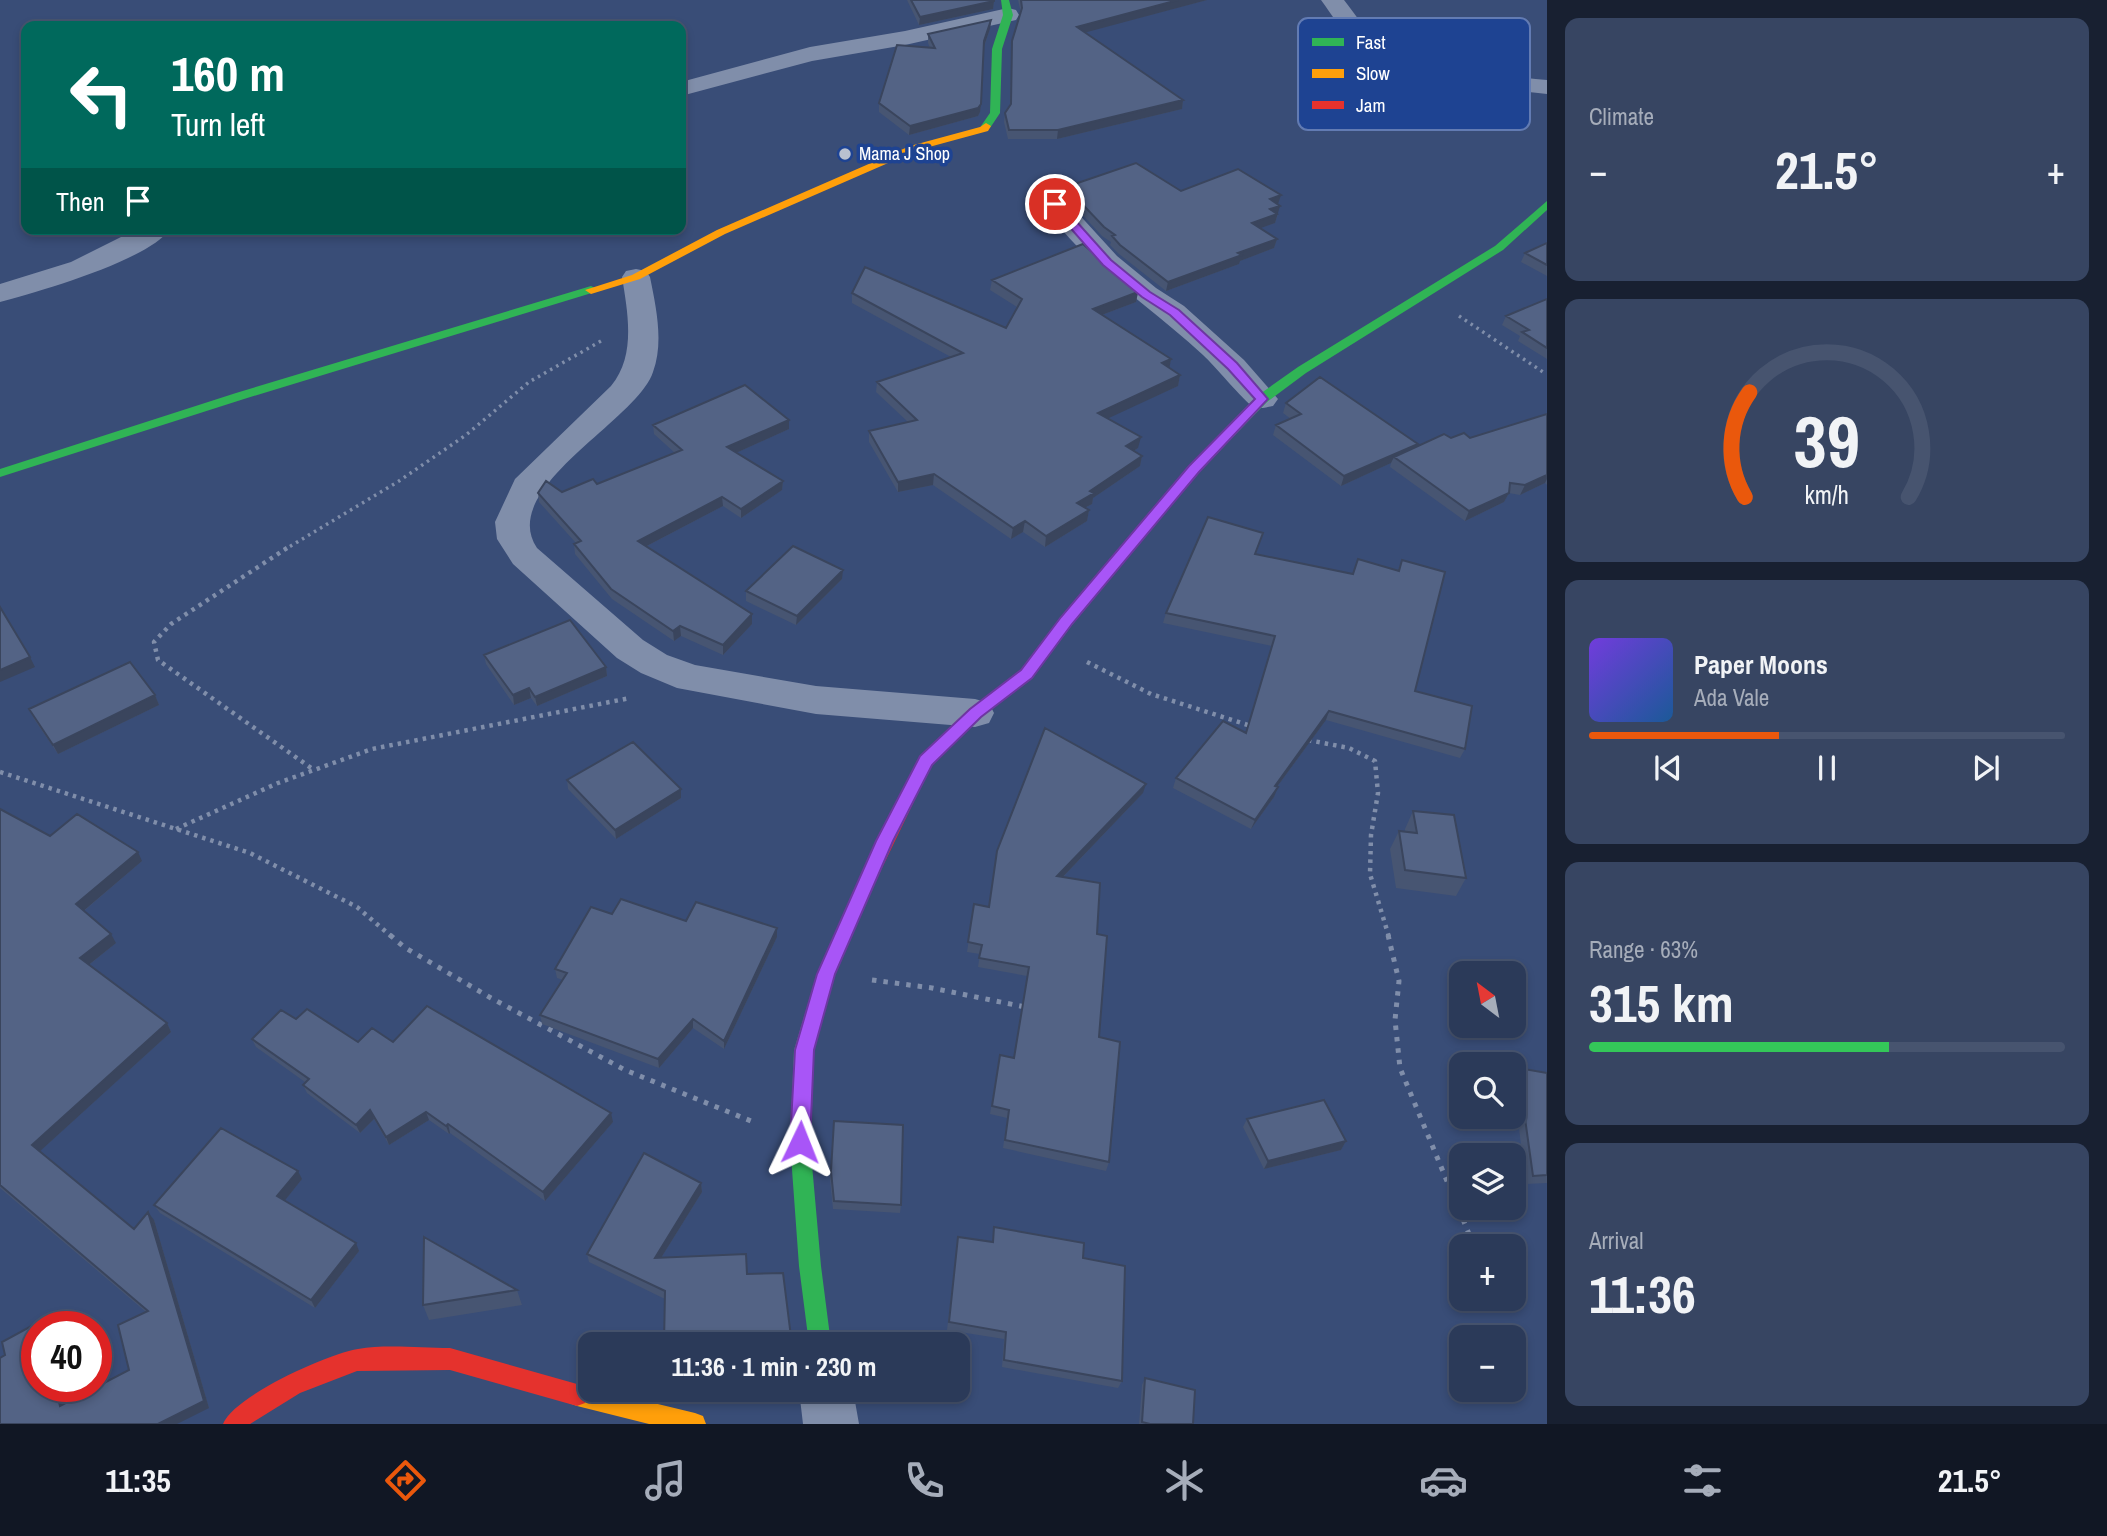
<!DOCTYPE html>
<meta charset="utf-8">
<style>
:root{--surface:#2b3a59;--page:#374562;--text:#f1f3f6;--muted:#a6adba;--line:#47546f;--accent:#ea580c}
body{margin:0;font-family:"Archivo Narrow",sans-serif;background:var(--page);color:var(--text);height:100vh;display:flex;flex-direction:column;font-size:26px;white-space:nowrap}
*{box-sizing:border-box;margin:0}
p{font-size:23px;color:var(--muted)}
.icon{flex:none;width:38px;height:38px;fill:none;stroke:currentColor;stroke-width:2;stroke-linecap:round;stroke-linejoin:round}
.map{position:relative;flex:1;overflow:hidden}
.panel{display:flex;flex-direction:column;gap:18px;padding:18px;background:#182031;width:560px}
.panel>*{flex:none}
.top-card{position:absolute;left:21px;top:21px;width:665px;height:214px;border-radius:14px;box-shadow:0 4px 10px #0003,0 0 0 2px var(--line);background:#00695c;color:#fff;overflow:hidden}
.needle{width:46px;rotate:328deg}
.tools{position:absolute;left:1449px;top:961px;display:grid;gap:14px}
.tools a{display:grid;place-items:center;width:77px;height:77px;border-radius:14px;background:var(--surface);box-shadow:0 4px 10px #0003,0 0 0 2px var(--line);font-size:35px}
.speed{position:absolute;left:21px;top:1311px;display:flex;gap:14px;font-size:35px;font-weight:700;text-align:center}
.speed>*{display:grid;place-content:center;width:91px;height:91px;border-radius:50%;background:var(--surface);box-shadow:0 4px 10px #0003,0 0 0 2px var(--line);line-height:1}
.speed .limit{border:10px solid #d22;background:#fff;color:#111}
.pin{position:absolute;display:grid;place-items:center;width:60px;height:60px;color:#fff;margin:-30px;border:4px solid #fff;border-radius:50%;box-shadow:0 2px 7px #0007}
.me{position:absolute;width:77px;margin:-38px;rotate:2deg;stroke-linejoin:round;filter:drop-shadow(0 0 5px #0008)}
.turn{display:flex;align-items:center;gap:24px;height:147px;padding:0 35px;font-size:32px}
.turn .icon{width:91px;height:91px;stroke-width:2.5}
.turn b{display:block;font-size:49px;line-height:60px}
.then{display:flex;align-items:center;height:66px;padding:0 35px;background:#0003;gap:14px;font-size:26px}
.big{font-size:52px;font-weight:700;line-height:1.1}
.panel .card{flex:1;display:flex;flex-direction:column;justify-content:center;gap:10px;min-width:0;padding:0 24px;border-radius:14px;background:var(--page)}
.panel .dial{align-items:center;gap:0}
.dial svg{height:182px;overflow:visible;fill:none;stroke:var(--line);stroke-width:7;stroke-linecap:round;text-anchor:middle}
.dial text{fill:var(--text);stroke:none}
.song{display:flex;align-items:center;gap:21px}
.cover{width:84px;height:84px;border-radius:10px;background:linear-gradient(135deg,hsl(260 70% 55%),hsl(210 70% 35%))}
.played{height:7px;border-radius:4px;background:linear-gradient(90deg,var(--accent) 40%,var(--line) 40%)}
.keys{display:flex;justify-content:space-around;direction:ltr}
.heat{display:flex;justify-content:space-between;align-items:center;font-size:38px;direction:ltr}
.charge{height:10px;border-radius:5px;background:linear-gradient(90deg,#34c759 63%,var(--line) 0)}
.trip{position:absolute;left:578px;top:1332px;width:392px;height:70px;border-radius:14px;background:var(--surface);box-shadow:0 4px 10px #0003,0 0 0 2px var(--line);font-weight:700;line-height:70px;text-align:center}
.tab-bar{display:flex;height:112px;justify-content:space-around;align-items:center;background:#111724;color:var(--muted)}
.tab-bar .icon{width:49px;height:49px}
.tab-bar .current{color:var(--accent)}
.tab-bar b{font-size:32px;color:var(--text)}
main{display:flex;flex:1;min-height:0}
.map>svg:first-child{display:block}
</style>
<main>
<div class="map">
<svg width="1547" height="1424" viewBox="0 0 1547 1424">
<rect width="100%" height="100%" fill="#394d77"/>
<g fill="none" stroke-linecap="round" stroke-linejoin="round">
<path stroke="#808eaa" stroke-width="3.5" stroke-dasharray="2.5 4.5" stroke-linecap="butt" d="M1459,316L1543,372
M284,550L399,481L466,435L529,382L601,341"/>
<path stroke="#808eaa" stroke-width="4.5" stroke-dasharray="3.5 5" stroke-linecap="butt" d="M287,548L171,624L154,642L158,660L314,770
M1087,662L1151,694L1251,726
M1308,740L1349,748L1375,761L1378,793L1371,835L1370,874L1389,937
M0,772L250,853L357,907L392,937
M176,829L278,783L372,749L630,698"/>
<path stroke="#808eaa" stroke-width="5" stroke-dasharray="4.5 7" stroke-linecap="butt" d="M390,935L404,947L491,998L625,1070L751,1121
M1388,935L1399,981L1395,1020L1400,1068L1474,1246
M872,980L932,988L1025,1007"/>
<path fill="#808eaa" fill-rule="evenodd" d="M1321,0H1344C1354,12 1362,27 1375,37C1421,71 1492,74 1547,80V94C1491,88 1404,82 1359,46C1344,35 1332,15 1321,0Z
M1008,8L1016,10L1019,15L1016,20L905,45L812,61L681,96V82L810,47L905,31Z
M1055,196L1064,198L1117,256L1156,288L1184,306L1244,360L1278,399L1273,406C1266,407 1259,410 1252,406C1244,401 1214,365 1203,355C1149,305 1085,266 1042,204L1046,198Z
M137,229H170C149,260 38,292 0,302V284L71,262Z
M636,269L646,271L650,277C656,307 664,342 653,372C637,421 497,488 537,548L643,640L667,655L695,665L816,686L975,699L989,703L994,713L989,723L975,727L816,714L677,688L641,673L617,658L513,564L497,539L495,522L515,479L611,386C636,356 628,314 622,277L626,271Z
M799,1390H853L859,1424H803Z"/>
<path fill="#30b455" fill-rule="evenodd" d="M1001,0H1009L1013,15L1002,49L1000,113L990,128L986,129L981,126L990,113L992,49L1003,15Z
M1547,201V210L1503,250L1306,373L1267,402L1199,472L1072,625L1032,678L1019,687H1009L1006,683L1022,670L1062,617L1189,466L1257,396L1298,367L1495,246Z
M591,286L595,288V292L244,399L0,477V469L236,393Z
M862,885L868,887L871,892L835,974L814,1050L810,1142L821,1266L831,1344H809L799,1266L790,1142L794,1050L817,974L853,892L856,887Z"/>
<path fill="#ff9f0a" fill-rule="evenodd" d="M986,123L991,126L988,131L918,150L725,234L640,279L591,294L585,290L632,275L717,230L910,146L980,127Z
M577,1384L590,1387V1390H600L695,1413L703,1416L706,1424H649L577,1406L569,1403L566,1395L569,1387Z"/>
<path fill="#e5322d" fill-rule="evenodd" d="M1014,677L1019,679L1022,683L1019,687L981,717L932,764L868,897L862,899L856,897L853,892L920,756L969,709Z
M450,1348L577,1384L585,1387L588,1395L585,1403L577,1406L450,1370L357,1371L300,1393L250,1424H223C234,1396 327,1354 358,1349C385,1344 421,1348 450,1348Z"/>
</g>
<path fill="#475572" d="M907,0H994L993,9L919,25Z
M1018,0H1207L1085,32L1183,100L1182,109L1057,139H1008L1004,122L1005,113L1010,106L1012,41L1021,13Z
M991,20L990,29L984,47L980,112L978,116L909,135L879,112V103L930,48L928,43V34Z
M1066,187L1181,191L1278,204V214L1275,223L1260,228L1277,239L1274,248L1240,261L1239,264L1166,291L1119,254L1110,245L1111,242L1102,236L1065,196Z
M1547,243V276L1521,262L1525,253Z
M992,280L1138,292L1136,302L1102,315L1171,359L1169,368L1180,375L1178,386L1107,418L1138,448L1134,451L1142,456L1140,466L1093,498L1092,504L1085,508L1089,510L1087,521L1045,547L1023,532L1011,539L933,485L898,492L869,442V431L908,422L876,392L877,382L951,357L852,303V293L1006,328L1017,307L990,290Z
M1547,299V359L1518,341L1520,336L1502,325L1506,316Z
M1286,403L1417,446L1451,438H1470L1547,414V485L1545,483L1520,495L1509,493L1504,502L1465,521L1390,467L1391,463L1341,486L1273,435L1276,425L1291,419L1283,413Z
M653,425L789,429L736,453L783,481L782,490L741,518L723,506L647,546L752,614V624L723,655L681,636L674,641L612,599L575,554L574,544L576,543L539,502L538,493L562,492L597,484L675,453L654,434Z
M1260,542L1256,554L1353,574L1398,570L1402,560L1415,691L1465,749L1460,758L1326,720L1277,787L1274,797L1251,829L1173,788L1176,778L1246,733L1272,646L1163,623L1166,613Z
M842,579L796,625L746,601V591Z
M484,655L606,667L607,676L537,706L531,698L514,705L486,664Z
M155,695L159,705L58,754L34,719L29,709Z
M567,780L681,798L616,839L568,789Z
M1143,793L1063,877L1097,934L1099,1037L1109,1162L1106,1171L1003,1148L1007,1118L990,1114L998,1064L1014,1058L1027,976L978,967L980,954L967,952L974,904L989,907Z
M0,809L50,836L142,861L84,911L116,943L89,965L167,1023L171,1032L40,1151L134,1229L154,1220L209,1408L0,1424L5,1355L37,1323L40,1326H37V1386H59L64,1404L129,1370L146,1312L0,1188Z
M1413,811L1466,878L1456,896L1396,888L1390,849L1399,831L1405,832V829Z
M612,914L686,921L777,928V937L724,1049L693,1028L659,1068L542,1024L540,1015L563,980L557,978L555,969Z
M296,1019L358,1042H393L613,1122L545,1201L450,1133L449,1134L429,1120L389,1145L374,1119L360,1133L307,1093L303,1085L305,1082L256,1047L252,1039Z
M1518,1068L1547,1073V1183L1526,1184L1514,1089V1074Z
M1247,1119L1346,1141L1341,1150L1264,1169L1243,1127Z
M834,1121L901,1205L900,1213L833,1209L830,1179Z
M302,1179L285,1200L359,1251L315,1308L160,1213L154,1205Z
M701,1183L702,1192L661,1258L747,1274L791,1337L802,1344L665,1299L589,1262L587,1254Z
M994,1227L1083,1258L1122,1381L1118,1388L1002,1367L1004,1339L947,1330L958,1237L992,1242Z
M517,1290L522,1305L429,1320L423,1305Z
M1145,1378L1193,1424H1139L1142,1385Z"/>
<path fill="#3a455d" d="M1178,0H1207L1076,35L1077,27Z
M994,1L993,9L919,25L920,17Z
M991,20L990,29L983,49L984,41Z
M1183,100L1182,109L1057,139L1058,130Z
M981,104L980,112L978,116L909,135L910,126Z
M1281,195L1278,204L1270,199Z
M1280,206L1275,223L1250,232L1252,223L1270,209Z
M1277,239L1274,248L1240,261L1239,264L1166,291L1168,282L1238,253Z
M1138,292L1136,302L1091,319L1093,309Z
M1171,359L1169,370L1162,363Z
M1180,375L1178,386L1096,424L1098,413Z
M789,420V429L727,457V447Z
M1141,437L1138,448L1124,457L1126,446Z
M1418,444L1415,453L1394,457L1391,463L1341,486L1344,476Z
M1142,456L1140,466L1093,498L1092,504L1075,513L1077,503L1090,491Z
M934,474L933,485L898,492V482Z
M1547,475V479L1545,483L1520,495L1525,485Z
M783,481L782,490L741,518V509Z
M1509,493L1504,502L1465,521L1469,511Z
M722,497L723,506L639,550L638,541Z
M1089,510L1087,521L1045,547L1046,536Z
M1025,521L1023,532L1011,539L1013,528Z
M843,570L842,579L796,625L797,616Z
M752,614V624L723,655V645Z
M680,626L681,636L674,641L673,631Z
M30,657L35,667L0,682V670Z
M606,667L607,676L537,706L535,697Z
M529,688L531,698L514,705L513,695Z
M155,695L159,705L58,754L53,745Z
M1329,711L1326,720L1271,795L1275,786Z
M1146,784L1143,793L1055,885L1057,876Z
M1278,787L1274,797L1251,829L1255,820Z
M681,789V798L616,839L615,830Z
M138,852L142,861L81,913L76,904Z
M777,928V937L724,1049V1041Z
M111,934L116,943L86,967L80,958Z
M693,1019V1028L659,1068L658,1059Z
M167,1023L171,1032L38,1153L32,1145Z
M370,1110L374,1119L360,1133L356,1125Z
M426,1112L429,1120L389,1145L386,1137Z
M611,1113L613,1122L545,1201L543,1192Z
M448,1124L450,1133L449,1134L446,1126Z
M1346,1141L1341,1150L1264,1169L1268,1161Z
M298,1171L302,1179L282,1204L277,1196Z
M701,1183L702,1192L656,1266L655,1258Z
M148,1212L154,1220L209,1408L177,1424H158Z
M356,1243L359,1251L315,1308L311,1300Z
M55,1386H59L67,1413L60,1406Z"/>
<path fill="#536385" stroke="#3a455d" stroke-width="2" d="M911,0H994V1L920,17Z
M1021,0H1178L1077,27L1183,100L1058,130H1009L1005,113L1011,104L1012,41L1022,8Z
M991,20L984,41L981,104L978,108L910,126L879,103L897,45L935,48L928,34Z
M1136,163L1181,191L1238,169L1281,195L1270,199L1280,206L1270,209L1277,214L1252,223L1277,239L1238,253L1242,255L1168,282L1120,245L1112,236L1115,235L1104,227L1066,187Z
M1547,243V265L1525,253Z
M1083,244L1138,292L1093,309L1171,359L1162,363L1180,375L1098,413L1141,437L1126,446L1142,456L1090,491L1094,493L1077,503L1089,510L1046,536L1025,521L1013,528L934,474L898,482L869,431L917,420L877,382L963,353L852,293L865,267L1006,328L1022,299L992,280Z
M1547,299V348L1522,332L1529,330L1506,316Z
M1320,377L1418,444L1344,476L1276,425L1301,414L1286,403Z
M745,385L789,420L727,447L783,481L741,509L722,497L638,541L752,614L723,645L680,626L673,631L611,589L574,544L581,541L538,493L546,481L562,492L593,479L597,484L682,450L653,425Z
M1547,414V475L1525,485L1510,483L1509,493L1469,511L1394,457L1444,434L1451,438L1464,433L1470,438Z
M1208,517L1263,533L1255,554L1353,574L1358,559L1399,571L1402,560L1445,572L1415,691L1472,706L1465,749L1329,711L1275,786L1278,787L1255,820L1176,778L1223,721L1246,733L1275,636L1166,613Z
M793,546L843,570L797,616L746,591Z
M0,607L30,657L0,670Z
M570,620L606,667L535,697L529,688L513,695L484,655Z
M130,662L155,695L53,745L29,709Z
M1045,728L1146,784L1057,876L1100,883L1097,934L1107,936L1099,1037L1120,1042L1109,1162L1005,1140L1009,1110L992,1106L1000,1055L1014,1058L1029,967L979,958L982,945L968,942L974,904L989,907L997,851Z
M633,742L681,789L615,830L567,780Z
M0,809L50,836L77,814L138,852L76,904L111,934L80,958L167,1023L32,1145L134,1229L148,1212L204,1401L158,1424H0V1358L5,1355L2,1342L37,1323V1386H55L60,1406L129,1370L118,1325L148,1311L0,1185Z
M1413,811L1454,815L1466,878L1405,870L1399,831L1417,833Z
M621,899L686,921L696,902L777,928L724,1041L693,1019L658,1059L540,1015L567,973L555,969L591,907L612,914Z
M427,1006L611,1113L543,1192L448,1124L446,1126L426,1112L386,1137L370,1110L356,1125L303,1085L309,1079L252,1039L281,1010L296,1019L307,1009L358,1042L372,1028L393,1042Z
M1518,1068L1547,1073V1175L1533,1176Z
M1324,1100L1346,1141L1268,1161L1247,1119Z
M834,1121L903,1125L901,1205L834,1201L831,1171Z
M221,1128L298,1171L277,1196L356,1243L311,1300L154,1205Z
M644,1153L701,1183L655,1258L746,1254L747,1274L783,1273L791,1337L802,1339V1344H664L665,1291L587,1254Z
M994,1227L1084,1243L1083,1258L1125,1266L1122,1381L1004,1360L1006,1332L949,1322L958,1237L993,1242Z
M424,1237L517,1290L423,1305Z
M1145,1378L1195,1390L1193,1424H1150L1142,1422Z"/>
<path fill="#a855f7" stroke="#6d37a1" stroke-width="2" d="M1055,201L1059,202L1111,260L1150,292L1179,310L1237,363L1268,399L1199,472L1072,624L1032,678L981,717L932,765L893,841L835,974L814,1050L810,1142L807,1148L800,1151L793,1148L790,1142L795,1050L817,974L876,841L920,756L970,709L1021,670L1061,617L1189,466L1255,399L1228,369L1170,315L1142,297L1103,265L1051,206L1050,204Z"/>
<circle fill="#bac1cf" stroke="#1e4392" stroke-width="2.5" cx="845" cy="154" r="7"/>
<g text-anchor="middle" stroke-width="7" stroke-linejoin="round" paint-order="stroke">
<g font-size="18" fill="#fff" stroke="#1e4392" text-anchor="start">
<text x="859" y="160">Mama J Shop</text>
</g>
</g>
<rect x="1298" y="18" width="232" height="112" rx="10" fill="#1e4392" stroke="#627bb3" stroke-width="2"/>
<rect x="1312" y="38" width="32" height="8" fill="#30b455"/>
<rect x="1312" y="69" width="32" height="9" fill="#ff9f0a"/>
<rect x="1312" y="101" width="32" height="8" fill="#e5322d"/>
<g font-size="19" fill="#fff">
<text x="1356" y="49">Fast</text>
<text x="1356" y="80">Slow</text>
<text x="1356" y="112">Jam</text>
</g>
</svg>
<div class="tools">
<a><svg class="needle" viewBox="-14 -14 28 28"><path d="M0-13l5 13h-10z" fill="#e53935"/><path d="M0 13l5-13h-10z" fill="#a6adba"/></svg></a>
<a><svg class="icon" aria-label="search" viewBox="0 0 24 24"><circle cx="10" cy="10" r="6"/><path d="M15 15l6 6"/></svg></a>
<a><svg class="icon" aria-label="layers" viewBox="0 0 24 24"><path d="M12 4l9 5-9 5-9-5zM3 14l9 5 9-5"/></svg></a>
<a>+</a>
<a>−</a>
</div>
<div class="speed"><div class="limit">40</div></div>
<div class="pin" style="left:1055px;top:204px;background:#d93025"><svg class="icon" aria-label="arrive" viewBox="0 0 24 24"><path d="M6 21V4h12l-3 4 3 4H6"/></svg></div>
<svg class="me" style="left:800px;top:1142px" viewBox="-20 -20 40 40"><path d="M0-17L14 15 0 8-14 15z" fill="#a855f7" stroke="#fff" stroke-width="4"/></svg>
<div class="trip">11:36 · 1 min · 230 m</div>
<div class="top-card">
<div class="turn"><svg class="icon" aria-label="left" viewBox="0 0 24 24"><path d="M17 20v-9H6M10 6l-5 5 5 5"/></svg><div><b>160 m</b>Turn left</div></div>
<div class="then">Then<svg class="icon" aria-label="arrive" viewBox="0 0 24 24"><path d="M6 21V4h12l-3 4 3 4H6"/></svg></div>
</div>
</div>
<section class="panel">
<div class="card"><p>Climate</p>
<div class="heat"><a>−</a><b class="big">21.5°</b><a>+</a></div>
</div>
<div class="card dial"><svg viewBox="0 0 100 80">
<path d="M14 69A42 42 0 1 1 86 69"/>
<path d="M14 69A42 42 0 0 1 16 23" stroke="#ea580c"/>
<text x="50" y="56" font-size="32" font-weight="700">39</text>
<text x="50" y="72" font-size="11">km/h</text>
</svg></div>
<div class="card">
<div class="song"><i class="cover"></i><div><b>Paper Moons</b><p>Ada Vale</p></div></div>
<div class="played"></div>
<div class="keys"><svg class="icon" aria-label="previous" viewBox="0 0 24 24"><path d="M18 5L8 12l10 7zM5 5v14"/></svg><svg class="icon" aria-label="pause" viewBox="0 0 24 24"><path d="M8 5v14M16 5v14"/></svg><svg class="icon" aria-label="next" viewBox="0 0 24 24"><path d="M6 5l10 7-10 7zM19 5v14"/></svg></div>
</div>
<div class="card"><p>Range · 63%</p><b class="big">315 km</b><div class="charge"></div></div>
<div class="card"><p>Arrival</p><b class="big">11:36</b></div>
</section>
</main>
<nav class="tab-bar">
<b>11:35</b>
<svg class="icon current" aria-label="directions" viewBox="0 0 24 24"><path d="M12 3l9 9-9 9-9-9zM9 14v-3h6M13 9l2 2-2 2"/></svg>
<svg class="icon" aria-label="music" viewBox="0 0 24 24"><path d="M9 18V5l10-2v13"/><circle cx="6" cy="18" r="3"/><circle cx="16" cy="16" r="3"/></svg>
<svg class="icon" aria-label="phone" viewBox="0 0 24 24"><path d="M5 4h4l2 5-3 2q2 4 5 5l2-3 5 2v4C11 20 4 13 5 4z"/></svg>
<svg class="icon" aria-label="climate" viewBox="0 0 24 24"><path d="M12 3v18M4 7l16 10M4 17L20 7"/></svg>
<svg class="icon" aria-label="car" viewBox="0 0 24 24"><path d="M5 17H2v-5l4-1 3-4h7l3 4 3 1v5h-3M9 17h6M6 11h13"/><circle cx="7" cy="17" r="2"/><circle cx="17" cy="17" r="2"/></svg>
<svg class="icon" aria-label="filters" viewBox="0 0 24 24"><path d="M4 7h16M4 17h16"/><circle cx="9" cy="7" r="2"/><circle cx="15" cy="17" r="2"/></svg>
<b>21.5°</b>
</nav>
